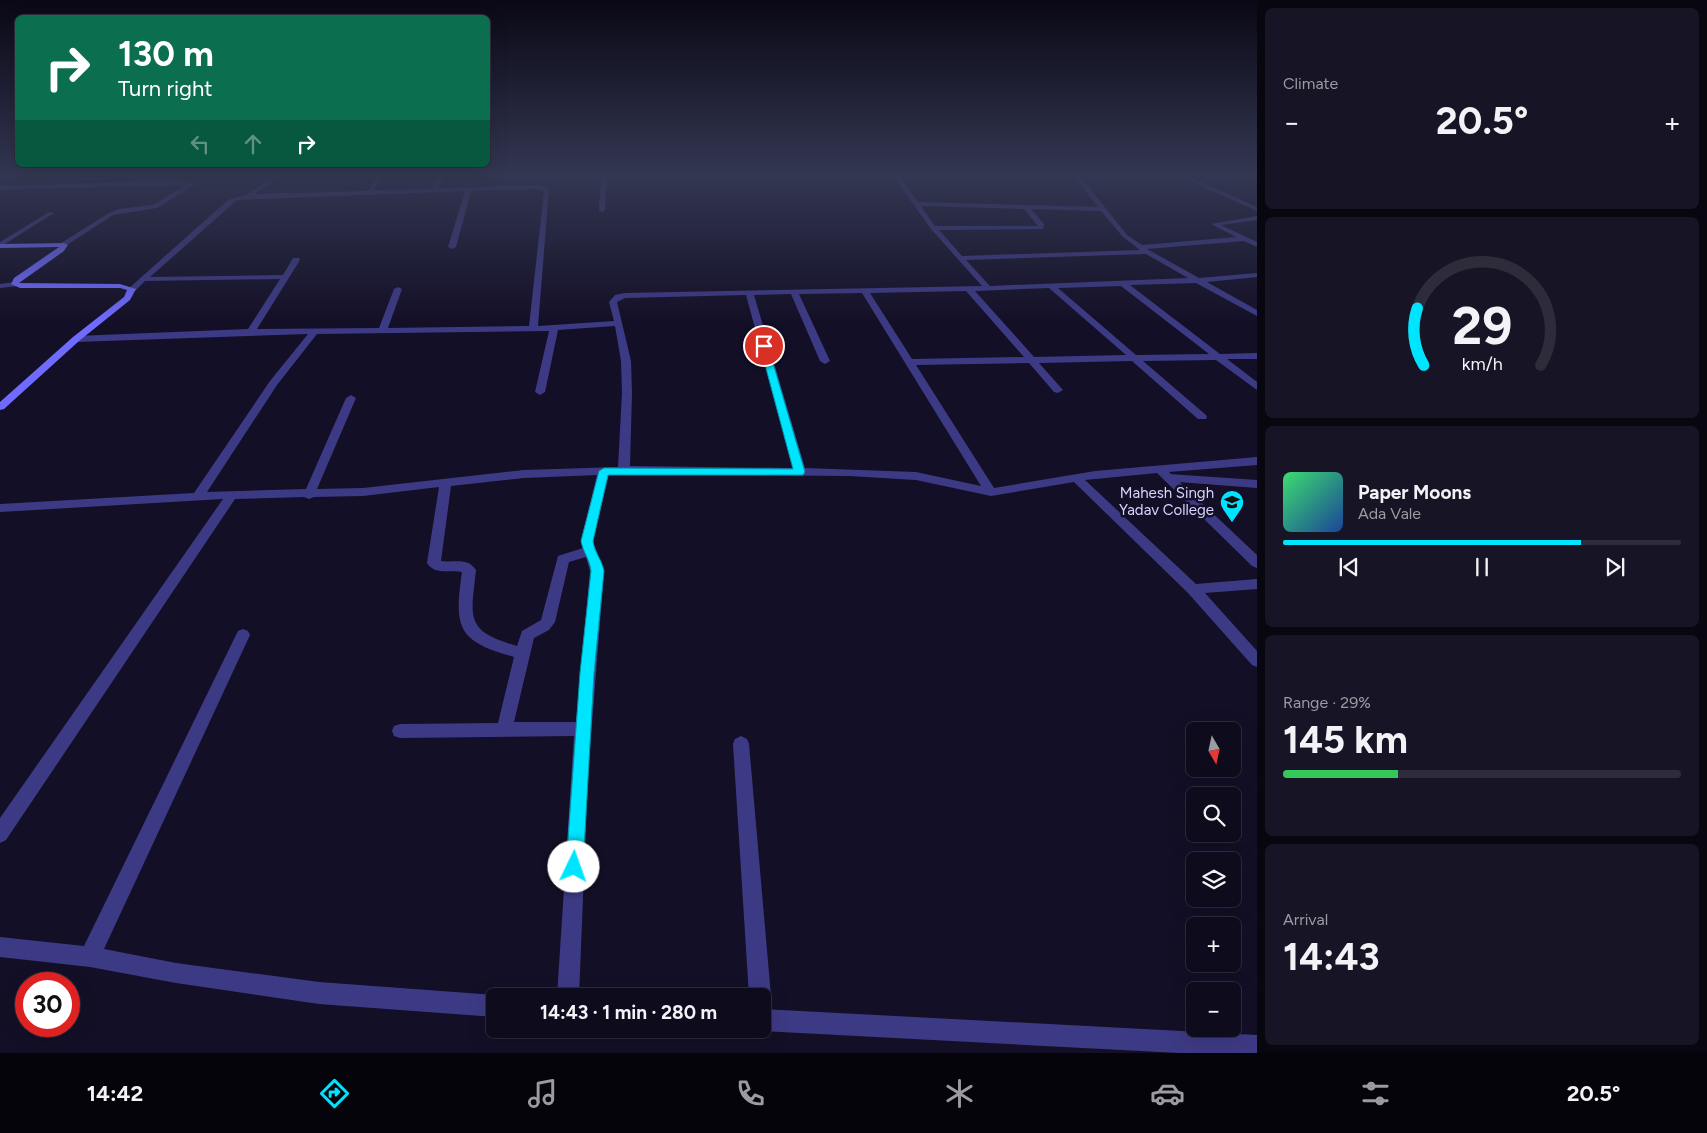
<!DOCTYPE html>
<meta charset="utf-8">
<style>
:root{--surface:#0e0b1c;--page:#171425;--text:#f1f3f6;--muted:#9b9ba3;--line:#2e2b3b;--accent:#00e5ff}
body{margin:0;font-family:Figtree,sans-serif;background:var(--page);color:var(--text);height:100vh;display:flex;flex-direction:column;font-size:19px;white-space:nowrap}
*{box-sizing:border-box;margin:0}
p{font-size:16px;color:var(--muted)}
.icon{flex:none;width:28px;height:28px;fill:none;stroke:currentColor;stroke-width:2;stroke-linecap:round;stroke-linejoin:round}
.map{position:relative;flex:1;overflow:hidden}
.panel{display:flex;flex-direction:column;gap:8px;padding:8px;background:#08060f;width:450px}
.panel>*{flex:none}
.guide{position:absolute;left:15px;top:15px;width:475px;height:152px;border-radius:8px;box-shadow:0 5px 20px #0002,0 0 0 1px var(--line);background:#0b6e4f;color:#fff;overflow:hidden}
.needle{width:32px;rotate:171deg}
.fabs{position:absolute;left:1186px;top:722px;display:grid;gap:10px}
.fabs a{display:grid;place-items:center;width:55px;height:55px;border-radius:8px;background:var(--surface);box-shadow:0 5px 20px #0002,0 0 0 1px var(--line);font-size:25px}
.speed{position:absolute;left:15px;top:972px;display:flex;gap:10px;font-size:25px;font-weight:700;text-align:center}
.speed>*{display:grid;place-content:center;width:65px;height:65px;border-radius:50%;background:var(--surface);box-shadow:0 5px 20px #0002,0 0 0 1px var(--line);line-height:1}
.speed .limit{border:8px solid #d22;background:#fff;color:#111}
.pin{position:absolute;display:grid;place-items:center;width:42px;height:42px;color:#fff;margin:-21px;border:2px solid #fff;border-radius:50%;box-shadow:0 1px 5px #0007}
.me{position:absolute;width:55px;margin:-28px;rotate:3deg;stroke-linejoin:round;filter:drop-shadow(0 0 4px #0008)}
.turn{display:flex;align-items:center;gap:18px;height:105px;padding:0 20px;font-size:22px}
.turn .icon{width:65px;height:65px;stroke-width:2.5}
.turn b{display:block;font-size:35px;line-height:42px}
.lanes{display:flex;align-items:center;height:48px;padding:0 20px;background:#0003;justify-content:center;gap:25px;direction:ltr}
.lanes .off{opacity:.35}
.big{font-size:38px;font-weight:700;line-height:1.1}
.panel .card{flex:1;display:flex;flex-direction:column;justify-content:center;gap:8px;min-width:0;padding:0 18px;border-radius:8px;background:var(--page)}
.panel .dial{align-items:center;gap:0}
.dial svg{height:130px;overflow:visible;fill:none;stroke:var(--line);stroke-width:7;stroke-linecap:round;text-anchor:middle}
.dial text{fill:var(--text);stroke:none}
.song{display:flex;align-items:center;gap:15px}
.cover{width:60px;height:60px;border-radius:8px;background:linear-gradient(135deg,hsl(140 70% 55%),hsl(220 70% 35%))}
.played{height:5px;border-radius:2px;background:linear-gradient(90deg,var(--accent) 75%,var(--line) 75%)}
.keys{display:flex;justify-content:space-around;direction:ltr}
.heat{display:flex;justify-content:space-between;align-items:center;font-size:28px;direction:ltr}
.charge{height:8px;border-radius:4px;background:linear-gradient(90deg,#34c759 29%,var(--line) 0)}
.trip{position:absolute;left:486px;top:988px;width:285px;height:50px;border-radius:8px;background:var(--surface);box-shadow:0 5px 20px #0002,0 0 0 1px var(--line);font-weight:700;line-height:50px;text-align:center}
.tabs{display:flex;height:80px;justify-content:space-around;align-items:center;background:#06040b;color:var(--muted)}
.tabs .icon{width:35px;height:35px}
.tabs .selected{color:var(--accent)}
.tabs b{font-size:22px;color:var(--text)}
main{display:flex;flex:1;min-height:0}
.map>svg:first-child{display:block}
</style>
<main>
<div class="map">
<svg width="1257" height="1053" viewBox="0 0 1257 1053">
<rect width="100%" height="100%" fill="#130f26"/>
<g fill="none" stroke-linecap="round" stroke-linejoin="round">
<path fill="#3d3a85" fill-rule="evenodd" d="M601,176H607L605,210L602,212L599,210Z
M1169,474L1257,480V488L1165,481L1163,478Z"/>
<path fill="#3d3a85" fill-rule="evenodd" d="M275,176H282L255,194L368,191L377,176H383L374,190L432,189L439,176H445L438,188L540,185L549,189L538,326L614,321L609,302L615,295L625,293L982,286L931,229L893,176H899L918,202L1098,207L1074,176H1080L1127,235L1142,245L1236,237L1211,224L1257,216V220L1221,225L1257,242V247L1244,241L1147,249L1199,278L1257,273V277L1207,282L1257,310V316L1196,283L1130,285L1220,354L1257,353V359H1227L1257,382V390L1216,360L1143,361L1206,415L1207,417L1206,419H1198L1132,361L1039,363L1063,390L1058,393L1054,392L1029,363L916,365L994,488L1095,471L1257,457V465L1169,472L1257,555V568L1252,566L1157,473L1085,480L1196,584L1257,579V589L1205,593L1257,651V667L1252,665L1188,593L1074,482L991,496L916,480L849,476L609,474L593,541L604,571L588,775L579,996H557L574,736L400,738L394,736L392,731L394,726L400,724L498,723L514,657C457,641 454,628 462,572C451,569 435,576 427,563L439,487L363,496L314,497L309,499L304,497L235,499L6,840L0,843V818L223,499L0,512V504L194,493L270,381L308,334L76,342L72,339L76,336L248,329L280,279L145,281L135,291L128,289L228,200L246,195ZM539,189L544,191L529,326L388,328L402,289L398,287L394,289L379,328L257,329L300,260L299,258H293L283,275L150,277L237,200L465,191L448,247L452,249L456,247L471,191ZM921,206L1024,209L1038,226H935ZM1031,209L1101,211L1123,237L1140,250L962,256L939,230L1043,229L1044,224ZM1146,254L1188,278L990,286L966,260ZM1121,286L1209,354L1136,355L1058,288ZM1049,288L1126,355L1034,357L975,291ZM966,291L1024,357L912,359L870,293ZM862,293L981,486L916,472L805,468L754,295L791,294L820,361L825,364L830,361L799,294ZM746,295L793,468L630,466L632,393L631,361L617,302L625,298ZM615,326L621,361L622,393L618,467L524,470L363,488L317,489L356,398L351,395L346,398L306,489L207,492L277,385L317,334L549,331L535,392L540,395L545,392L558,330ZM597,475L581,541L583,548L558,556L541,620L522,631L517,646C464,631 471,618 476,570C468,557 453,563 441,561L451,486L524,478ZM586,557L590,571L576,722H514L534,638L549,630L555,622L569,562Z
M1179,176H1187L1257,207V211Z
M180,180L193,184L191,187L157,208L113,215L64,247L60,245L61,243L109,213L119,209L153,205L186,185L0,190V186Z
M49,212L54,213L0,247V242Z
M15,282L19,284L18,286L0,288V284Z
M243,629L248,631L250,635L104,949L176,963L319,982L495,995L497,996H495V1017L319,1004L176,983L90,967L0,957V937L84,946L236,635L238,631Z
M741,736L747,739L749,744L771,996L768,1004L762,1006V996H749L733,744L735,739Z
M762,1009L1257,1035V1053H1179L762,1031L757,1029H762Z"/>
<path fill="#6f6bff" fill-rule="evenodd" d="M64,243L68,245L64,251L19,283L120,284L136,289L130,300L79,341L4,409L0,410V402L73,337L124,297L127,290L120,288H20L11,284L14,278L59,247L0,248V244Z"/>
</g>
<linearGradient id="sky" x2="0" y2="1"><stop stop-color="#0a0815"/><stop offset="0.54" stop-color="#333752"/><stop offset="1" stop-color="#333752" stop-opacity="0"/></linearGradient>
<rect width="1257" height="323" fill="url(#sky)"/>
<path fill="#00e5ff" stroke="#0095a6" d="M764,344L768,346L805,472L803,475H608L593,541C594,552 602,560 604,571L594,673L583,867L580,873L574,876L568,873L566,867L580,673L591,571C590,560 583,552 581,541L599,471L604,468L793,469L760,346Z"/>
<defs>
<g id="university-pin" transform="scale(1.25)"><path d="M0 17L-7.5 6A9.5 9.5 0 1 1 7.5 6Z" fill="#00e5ff" stroke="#130f26"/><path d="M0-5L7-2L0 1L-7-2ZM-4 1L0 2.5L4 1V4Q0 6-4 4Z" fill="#111"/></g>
</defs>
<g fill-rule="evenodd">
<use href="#university-pin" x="1232" y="502"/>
</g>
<g text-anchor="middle" stroke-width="5" stroke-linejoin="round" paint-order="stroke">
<g font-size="15" fill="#d9d4ff" stroke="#130f26" text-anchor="end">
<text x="1214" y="498">Mahesh Singh<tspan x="1214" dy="17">Yadav College</tspan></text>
</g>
</g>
</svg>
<div class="fabs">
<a><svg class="needle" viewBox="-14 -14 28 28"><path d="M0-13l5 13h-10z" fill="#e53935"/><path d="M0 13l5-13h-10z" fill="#9b9ba3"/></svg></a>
<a><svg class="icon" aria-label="search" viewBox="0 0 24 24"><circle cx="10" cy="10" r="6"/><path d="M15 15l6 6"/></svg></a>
<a><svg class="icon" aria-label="layers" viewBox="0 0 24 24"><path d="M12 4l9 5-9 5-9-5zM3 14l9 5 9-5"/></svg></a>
<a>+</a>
<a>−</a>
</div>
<div class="speed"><div class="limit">30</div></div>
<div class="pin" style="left:764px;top:346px;background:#d93025"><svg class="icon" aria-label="arrive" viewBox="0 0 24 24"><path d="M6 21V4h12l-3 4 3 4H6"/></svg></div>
<svg class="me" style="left:574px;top:867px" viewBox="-20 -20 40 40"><circle r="19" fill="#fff"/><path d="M0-13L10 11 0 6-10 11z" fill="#00e5ff"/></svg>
<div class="trip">14:43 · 1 min · 280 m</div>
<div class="guide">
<div class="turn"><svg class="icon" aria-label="right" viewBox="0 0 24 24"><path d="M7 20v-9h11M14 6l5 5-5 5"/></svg><div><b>130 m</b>Turn right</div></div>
<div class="lanes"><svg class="icon off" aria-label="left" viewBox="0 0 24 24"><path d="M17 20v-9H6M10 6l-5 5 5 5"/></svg><svg class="icon off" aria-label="ahead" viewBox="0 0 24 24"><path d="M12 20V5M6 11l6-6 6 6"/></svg><svg class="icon" aria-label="right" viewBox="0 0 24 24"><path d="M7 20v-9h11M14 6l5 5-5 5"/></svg></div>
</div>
</div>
<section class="panel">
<div class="card"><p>Climate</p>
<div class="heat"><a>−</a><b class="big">20.5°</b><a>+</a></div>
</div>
<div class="card dial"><svg viewBox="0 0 100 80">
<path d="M14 69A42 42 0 1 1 86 69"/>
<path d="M14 69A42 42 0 0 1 10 34" stroke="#00e5ff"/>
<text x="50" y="56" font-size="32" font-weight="700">29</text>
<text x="50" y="72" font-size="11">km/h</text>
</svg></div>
<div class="card">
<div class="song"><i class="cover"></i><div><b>Paper Moons</b><p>Ada Vale</p></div></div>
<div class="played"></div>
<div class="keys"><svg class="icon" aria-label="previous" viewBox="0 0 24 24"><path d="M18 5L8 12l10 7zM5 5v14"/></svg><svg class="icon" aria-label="pause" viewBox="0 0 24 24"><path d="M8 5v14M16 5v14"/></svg><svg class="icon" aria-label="next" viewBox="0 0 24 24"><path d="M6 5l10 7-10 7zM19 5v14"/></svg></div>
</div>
<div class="card"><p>Range · 29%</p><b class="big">145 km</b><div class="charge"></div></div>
<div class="card"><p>Arrival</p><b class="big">14:43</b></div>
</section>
</main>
<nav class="tabs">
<b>14:42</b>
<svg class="icon selected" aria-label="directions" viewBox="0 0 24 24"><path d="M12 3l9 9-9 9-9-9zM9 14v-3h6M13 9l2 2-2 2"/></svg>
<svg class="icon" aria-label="music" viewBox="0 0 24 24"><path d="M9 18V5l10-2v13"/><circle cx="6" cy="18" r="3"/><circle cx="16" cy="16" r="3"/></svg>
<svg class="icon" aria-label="phone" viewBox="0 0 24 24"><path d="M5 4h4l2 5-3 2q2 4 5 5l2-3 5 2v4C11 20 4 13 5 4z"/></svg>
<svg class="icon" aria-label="climate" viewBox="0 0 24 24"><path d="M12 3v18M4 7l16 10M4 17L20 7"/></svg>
<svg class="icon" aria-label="car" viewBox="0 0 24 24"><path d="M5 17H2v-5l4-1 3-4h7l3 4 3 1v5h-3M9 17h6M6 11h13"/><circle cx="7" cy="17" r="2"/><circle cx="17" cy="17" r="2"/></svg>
<svg class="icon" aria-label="filters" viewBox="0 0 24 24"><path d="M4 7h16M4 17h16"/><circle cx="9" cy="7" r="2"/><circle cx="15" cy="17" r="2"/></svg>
<b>20.5°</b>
</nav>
